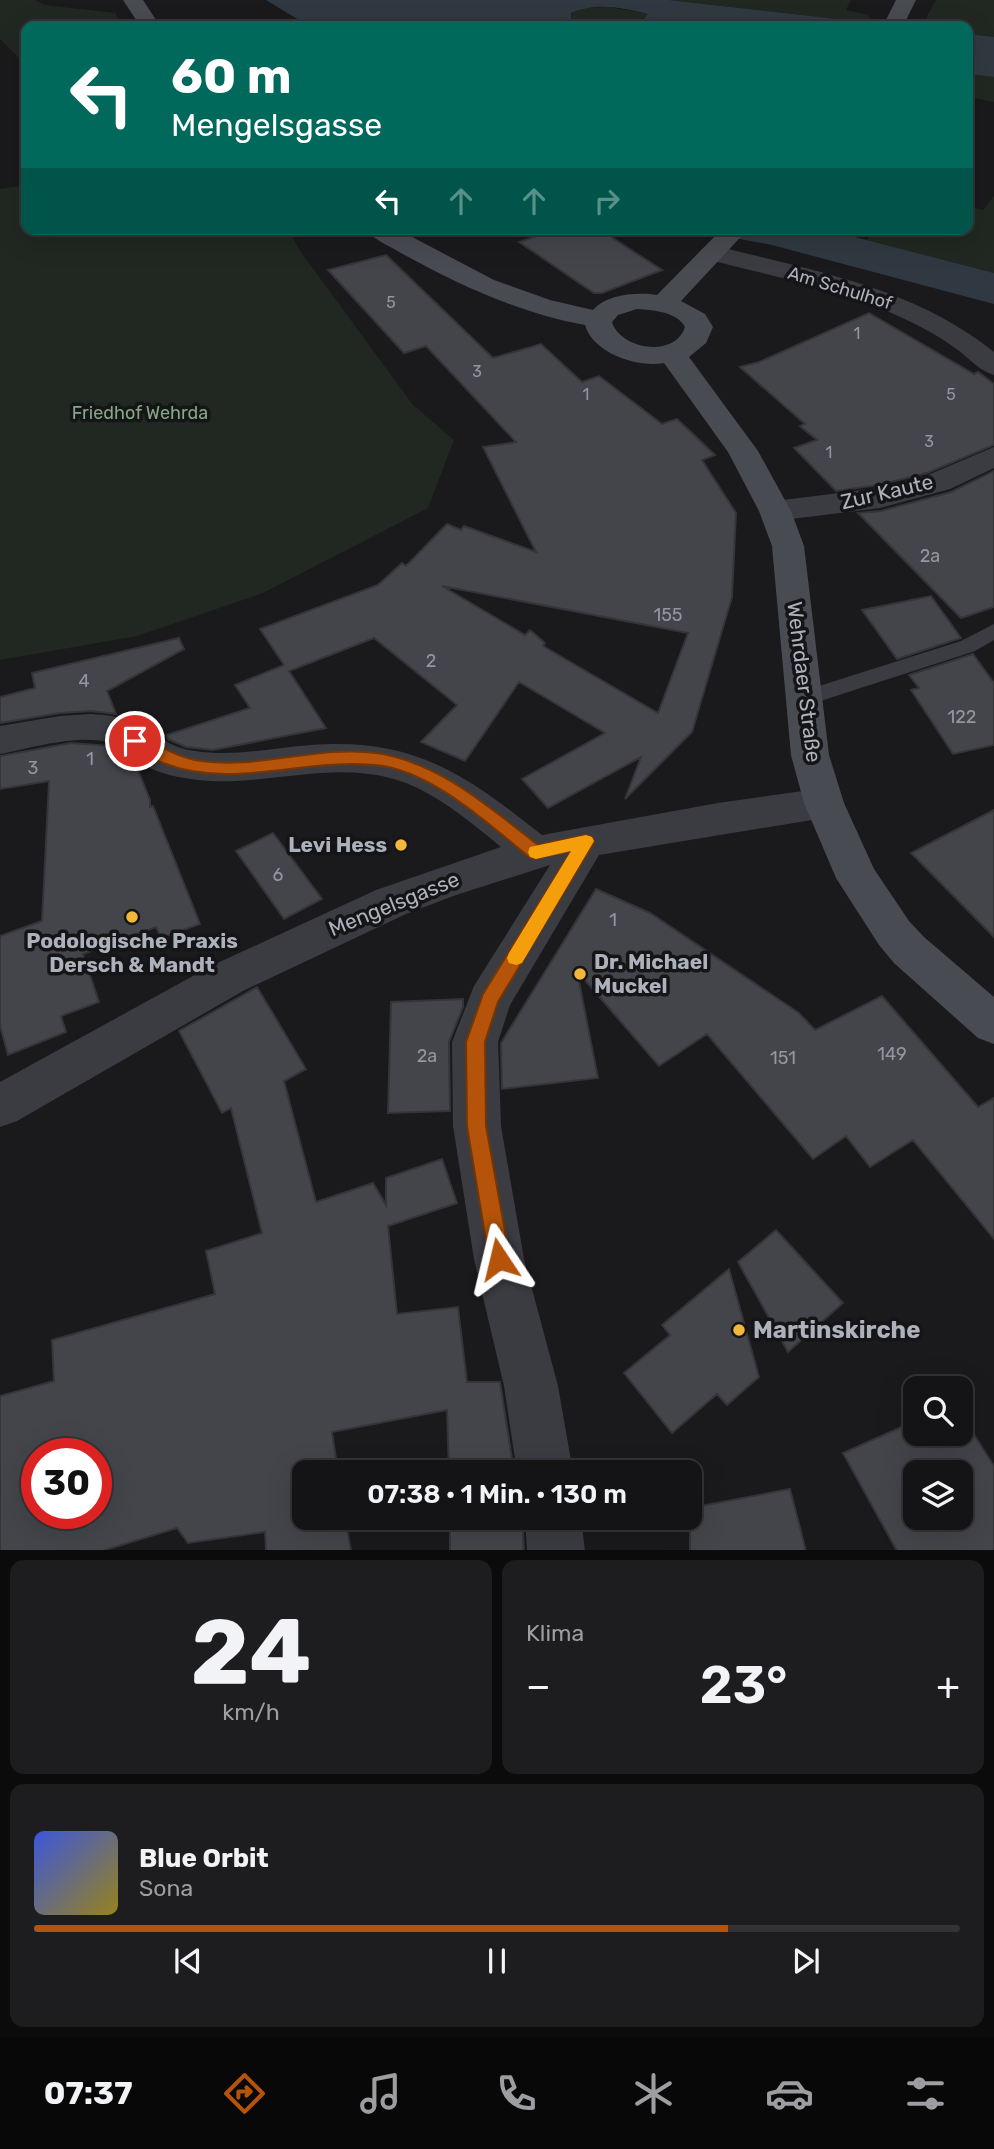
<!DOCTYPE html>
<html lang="de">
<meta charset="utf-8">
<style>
:root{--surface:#141416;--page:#1d1d1f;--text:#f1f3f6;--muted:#9d9ea1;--line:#333335;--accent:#b45309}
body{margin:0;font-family:Rubik,sans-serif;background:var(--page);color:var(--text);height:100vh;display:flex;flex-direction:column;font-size:26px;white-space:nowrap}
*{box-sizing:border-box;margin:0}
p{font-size:23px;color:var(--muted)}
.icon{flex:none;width:38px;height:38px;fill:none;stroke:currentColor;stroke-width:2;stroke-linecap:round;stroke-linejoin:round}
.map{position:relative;height:1550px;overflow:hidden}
.sheet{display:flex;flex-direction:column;gap:10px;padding:10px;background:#0b0b0c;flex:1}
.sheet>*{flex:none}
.top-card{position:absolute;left:21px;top:21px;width:952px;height:214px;border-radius:14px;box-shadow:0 7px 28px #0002,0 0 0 2px var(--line);background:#00695c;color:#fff;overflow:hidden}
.fabs{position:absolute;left:903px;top:1376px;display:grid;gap:14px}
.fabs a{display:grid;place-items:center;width:70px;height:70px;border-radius:14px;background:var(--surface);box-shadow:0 7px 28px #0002,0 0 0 2px var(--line);font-size:35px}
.speed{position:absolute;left:21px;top:1438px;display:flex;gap:14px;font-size:35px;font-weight:700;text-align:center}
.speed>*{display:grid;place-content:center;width:91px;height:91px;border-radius:50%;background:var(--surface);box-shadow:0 7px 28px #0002,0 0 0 2px var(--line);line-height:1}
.speed .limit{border:10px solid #d22;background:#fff;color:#111}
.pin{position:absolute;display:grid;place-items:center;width:60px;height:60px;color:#fff;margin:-30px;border:4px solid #fff;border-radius:50%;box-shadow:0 2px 7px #0007}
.me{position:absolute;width:77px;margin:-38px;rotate:350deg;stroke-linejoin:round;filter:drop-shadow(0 0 5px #0008)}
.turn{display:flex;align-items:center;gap:24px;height:147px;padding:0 35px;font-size:32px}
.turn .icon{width:91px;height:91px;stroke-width:2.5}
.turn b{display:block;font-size:49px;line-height:60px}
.lanes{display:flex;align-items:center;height:66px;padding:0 35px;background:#0003;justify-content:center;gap:35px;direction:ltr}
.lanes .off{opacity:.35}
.big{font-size:52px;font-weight:600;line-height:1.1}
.sheet .card{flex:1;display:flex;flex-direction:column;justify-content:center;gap:10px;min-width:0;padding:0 24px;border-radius:14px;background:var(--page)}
.sheet .dial{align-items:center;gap:0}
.dial b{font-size:91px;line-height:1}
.song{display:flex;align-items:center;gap:21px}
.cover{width:84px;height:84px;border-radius:10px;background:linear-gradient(135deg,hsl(230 70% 55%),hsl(50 70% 35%))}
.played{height:7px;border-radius:4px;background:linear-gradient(90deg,var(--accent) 75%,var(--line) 75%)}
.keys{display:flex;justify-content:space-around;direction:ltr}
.heat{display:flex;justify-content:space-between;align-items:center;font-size:38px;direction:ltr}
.sheet .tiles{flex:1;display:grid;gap:10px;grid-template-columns:1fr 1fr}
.card:last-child{grid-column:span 2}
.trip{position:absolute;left:292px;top:1460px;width:410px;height:70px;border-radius:14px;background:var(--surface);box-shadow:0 7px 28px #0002,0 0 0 2px var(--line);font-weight:600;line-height:70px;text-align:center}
.tabs{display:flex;height:112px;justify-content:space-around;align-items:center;background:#080809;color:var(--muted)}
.tabs .icon{width:49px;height:49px}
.tabs .selected{color:var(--accent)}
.tabs b{font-size:32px;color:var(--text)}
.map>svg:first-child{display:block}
</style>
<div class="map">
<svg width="994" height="1551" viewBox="0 0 994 1551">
<rect width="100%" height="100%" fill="#1a1a1d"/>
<path fill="#202821" d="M0,0H35L45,5L115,13L122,26H26V65L0,39Z
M669,0H851L846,10L868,15L872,23Z
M936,0H994V37L968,34V26H922Z
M608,7L649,14L637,23V26H573L571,13L583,8Z
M968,74L994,77V102L968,97Z
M26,185V229H289L298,248L413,405L454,440L428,508L263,593L137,636L0,660V189Z
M994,196V273L866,240L879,229H968V206L983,210Z"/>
<path fill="#303941" d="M266,0H669L898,26H748L718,24L712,26H637L648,14C622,8 596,2 571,13L572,26H309Z
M968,34L994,37V77L968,74Z
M687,229H824L994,273V304L772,245Z"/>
<path fill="#44454a" stroke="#343439" stroke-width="2" fill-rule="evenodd" d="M557,229H599L662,270L602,293H594L519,242Z
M386,255L493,358L541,344L582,382L599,376L662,424L677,419L715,455L702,460L736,513L732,597L692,732L625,799L641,757L548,808L522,779L605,733L519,682L465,761L421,742L457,705L374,638L289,671L326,728L213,750L186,747L168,739L167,735L250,708L235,685L284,665L260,629L378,585L402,563L406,566L447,524L461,530L464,526L536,552L483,447L516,442L426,346L404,353L328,270ZM442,586L688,633L658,713L543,646L545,643L530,630L525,635Z
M869,313L974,374L978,372L994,384V445L927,473L878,485L836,491L794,448L817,440L800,426L805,424L740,367L759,362Z
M994,471V607L961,618L858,513L881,511L951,492Z
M931,596L961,638L897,659L862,610Z
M179,638L184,649L107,691L116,714L91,711L60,713L0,723V697L35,688L32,673Z
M973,654L994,683V745L953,754L911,690L919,688L909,675Z
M71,743L110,746L136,765L150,800V807L153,806L200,924L161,938L156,927L83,954L99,1002L61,1016L66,1032L8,1055L0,1026V936L42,921L49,781L0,789V756Z
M994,810V937L911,853Z
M273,833L322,899L284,919L236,851Z
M596,889L650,913L799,1013L815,1030L882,996L978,1107L994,1098V1239L913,1140L870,1167L846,1136L813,1159L707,1034L659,1066L577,971L598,1078L502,1089L501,1043Z
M257,987L306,1069L284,1081L316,1202L373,1183L386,1205V1178L442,1159L457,1203L388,1226L397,1314L458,1307L467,1382H500L514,1472H449L447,1410L332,1432L338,1472H304V1517H345L351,1551H266L265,1532L188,1543L177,1528L102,1551H0V1396L54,1381L52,1340L215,1294L206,1251L262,1233L231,1108L222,1113L179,1031ZM37,1454H96V1514H37Z
M463,999V1007L449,1042L450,1111L388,1113L391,1002Z
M776,1230L843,1303L788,1352L738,1262Z
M729,1269L759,1377L727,1405L717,1394L672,1433L624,1373L670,1335L662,1325Z
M961,1414L994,1466V1551H897L843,1453L915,1421V1433H961ZM915,1472H961V1517H915Z
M790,1489L806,1551H690V1508Z
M450,1517H522L524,1551H450Z"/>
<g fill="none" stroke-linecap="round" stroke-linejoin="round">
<path fill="#3b3c42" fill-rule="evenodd" d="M994,624V640L975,651L802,707L794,704L791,699L794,694L961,641Z"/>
<path fill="#3b3c42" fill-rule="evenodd" d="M712,245C810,270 914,287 994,352V375C978,370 968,357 955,348C935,333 912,322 889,312C830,286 765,275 703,258L699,253L703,248Z
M994,447V468L950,489L880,508L775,521L764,518L759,511L764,504L775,501L879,488L928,475Z
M91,714C107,715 124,717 138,724C160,735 168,748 195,751C234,757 272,748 311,745C413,737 465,774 542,835L718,803L824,788L838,792L844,803L838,814L824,818L599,855L510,1005L498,1042L501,1126L524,1259L558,1386L573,1472H517L504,1386L474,1259L453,1126L452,1042L474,986L550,865L456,895L406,914L243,991L17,1121L0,1127V1082L213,965L376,890L501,847C428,787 396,764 299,775C265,778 232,784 198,780C177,778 150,771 132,759C125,754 119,746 111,743C81,733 30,748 0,754V726L60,716Z
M525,1517H581L585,1551H527Z"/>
<path fill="#494b52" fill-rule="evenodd" d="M123,0H143L160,26H140Z
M896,0H916L903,26H883Z
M366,229H397L494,280L550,300L593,310C607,294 637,292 657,295L722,229H748L681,301L705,314L713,327L706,343L689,357L758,451L791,511L804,546L829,755L844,803L874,869L909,921L924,937L994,997V1044L978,1038L894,963L879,945L836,878L804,803L791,755L772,546L759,511L728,452L664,363C637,368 593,353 585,325C519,313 459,285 401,253C390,246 373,240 366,229ZM637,309C654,310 677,312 685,327C675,359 620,349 612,322L618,315Z"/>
</g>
<path fill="#b45309" stroke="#753606" stroke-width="2" d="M135,736C156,742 172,756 195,760C255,771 316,745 376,753C439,762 490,808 538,845L586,835L592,837L594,841L592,846L498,1002L485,1042L486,1126L510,1259L507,1266L499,1269L492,1266L489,1259L467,1126L466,1042L483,994L571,851L535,859L529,857C487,823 431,770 375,765C304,758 231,790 163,763C151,759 141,751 130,745L127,741Z"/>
<path fill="#f59e0b" d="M586,835L592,837L594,841L522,963L516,965L509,963L507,958L509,953L571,851L536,859L530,857L528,852L530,847Z"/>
<g fill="#f3b73c" stroke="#151518" stroke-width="2.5">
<circle cx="401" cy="845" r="7"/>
<circle cx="132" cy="917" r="7"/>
<circle cx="580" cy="974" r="7"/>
<circle cx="739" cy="1330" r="7"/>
</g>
<g text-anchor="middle" stroke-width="7" stroke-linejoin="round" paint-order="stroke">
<g font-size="16" fill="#9396a0">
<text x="391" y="308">5</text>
<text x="857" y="339">1</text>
<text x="477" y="377">3</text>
<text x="586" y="400">1</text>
<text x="951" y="400">5</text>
<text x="929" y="447">3</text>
<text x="829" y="458">1</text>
</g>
<g font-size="18" fill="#adb1bc" stroke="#151518">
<text transform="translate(840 288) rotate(17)" y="6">Am Schulhof</text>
</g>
<g font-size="18" fill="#84a786" stroke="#151518">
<text x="140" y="419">Friedhof Wehrda</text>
</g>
<g font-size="18" fill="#9396a0">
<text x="930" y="562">2a</text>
<text x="668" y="621">155</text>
<text x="431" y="667">2</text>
<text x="84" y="687">4</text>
<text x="962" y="723">122</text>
<text x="90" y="765">1</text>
<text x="33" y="774">3</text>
<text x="278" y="881">6</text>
<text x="613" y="926">1</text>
<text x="892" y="1060">149</text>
<text x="427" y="1062">2a</text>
<text x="783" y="1064">151</text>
</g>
<g font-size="21" fill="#adb1bc" stroke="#151518">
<text transform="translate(887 492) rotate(-13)" y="7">Zur Kaute</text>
<text transform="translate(804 682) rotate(83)" y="7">Wehrdaer Straße</text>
<text transform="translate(394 904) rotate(-22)" y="7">Mengelsgasse</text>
</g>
<g font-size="21" font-weight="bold" fill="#adb1bc" stroke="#151518" text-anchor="end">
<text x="387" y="852">Levi Hess</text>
<text x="132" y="948" text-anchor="middle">Podologische Praxis<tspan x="132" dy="24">Dersch &amp; Mandt</tspan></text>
<text x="594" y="969" text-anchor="start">Dr. Michael<tspan x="594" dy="24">Muckel</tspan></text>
</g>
<g font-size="24" font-weight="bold" fill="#adb1bc" stroke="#151518" text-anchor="start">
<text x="753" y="1338">Martinskirche</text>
</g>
</g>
</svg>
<div class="fabs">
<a><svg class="icon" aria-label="search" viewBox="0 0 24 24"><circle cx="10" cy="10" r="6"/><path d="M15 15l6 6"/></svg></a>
<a><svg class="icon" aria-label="layers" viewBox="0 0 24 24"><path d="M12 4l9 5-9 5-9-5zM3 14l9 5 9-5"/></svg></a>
</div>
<div class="speed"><div class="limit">30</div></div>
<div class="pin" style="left:135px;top:741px;background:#d93025"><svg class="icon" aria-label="arrive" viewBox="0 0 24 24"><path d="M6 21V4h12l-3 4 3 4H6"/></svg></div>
<svg class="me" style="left:499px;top:1259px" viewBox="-20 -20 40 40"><path d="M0-17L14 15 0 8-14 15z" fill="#b45309" stroke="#fff" stroke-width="4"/></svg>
<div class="trip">07:38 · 1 Min. · 130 m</div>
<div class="top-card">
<div class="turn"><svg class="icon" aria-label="left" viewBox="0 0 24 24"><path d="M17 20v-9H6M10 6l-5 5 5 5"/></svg><div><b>60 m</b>Mengelsgasse</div></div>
<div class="lanes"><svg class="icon" aria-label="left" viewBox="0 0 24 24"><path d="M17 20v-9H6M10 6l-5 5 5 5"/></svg><svg class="icon off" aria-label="ahead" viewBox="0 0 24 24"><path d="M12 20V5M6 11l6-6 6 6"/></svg><svg class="icon off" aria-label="ahead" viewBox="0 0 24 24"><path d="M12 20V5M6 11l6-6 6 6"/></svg><svg class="icon off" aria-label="right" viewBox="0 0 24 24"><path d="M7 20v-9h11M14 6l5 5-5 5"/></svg></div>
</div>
</div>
<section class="sheet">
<div class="tiles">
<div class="card dial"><b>24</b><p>km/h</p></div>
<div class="card"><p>Klima</p>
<div class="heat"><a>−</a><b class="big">23°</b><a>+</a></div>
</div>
<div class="card">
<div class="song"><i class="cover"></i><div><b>Blue Orbit</b><p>Sona</p></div></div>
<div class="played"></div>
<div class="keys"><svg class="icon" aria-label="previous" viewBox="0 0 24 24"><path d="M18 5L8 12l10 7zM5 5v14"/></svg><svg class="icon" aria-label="pause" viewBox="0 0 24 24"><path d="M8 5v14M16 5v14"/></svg><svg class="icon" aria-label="next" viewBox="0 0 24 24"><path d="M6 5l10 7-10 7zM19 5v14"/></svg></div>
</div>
</div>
</section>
<nav class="tabs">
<b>07:37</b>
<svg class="icon selected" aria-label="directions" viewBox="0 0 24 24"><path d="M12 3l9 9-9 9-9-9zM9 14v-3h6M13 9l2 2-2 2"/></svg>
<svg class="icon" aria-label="music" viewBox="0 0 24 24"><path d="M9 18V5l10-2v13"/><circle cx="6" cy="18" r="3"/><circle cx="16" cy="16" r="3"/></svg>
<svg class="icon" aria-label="phone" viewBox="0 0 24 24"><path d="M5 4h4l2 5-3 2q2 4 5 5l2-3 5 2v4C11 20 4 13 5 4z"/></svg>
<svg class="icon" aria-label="climate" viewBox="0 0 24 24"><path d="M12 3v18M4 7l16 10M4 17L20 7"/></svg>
<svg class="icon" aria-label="car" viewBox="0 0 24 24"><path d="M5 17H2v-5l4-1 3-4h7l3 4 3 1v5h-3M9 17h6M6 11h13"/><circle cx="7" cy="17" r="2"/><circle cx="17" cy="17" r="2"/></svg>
<svg class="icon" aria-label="filters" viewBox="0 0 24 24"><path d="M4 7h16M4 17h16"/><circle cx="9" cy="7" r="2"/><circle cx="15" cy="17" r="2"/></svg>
</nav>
